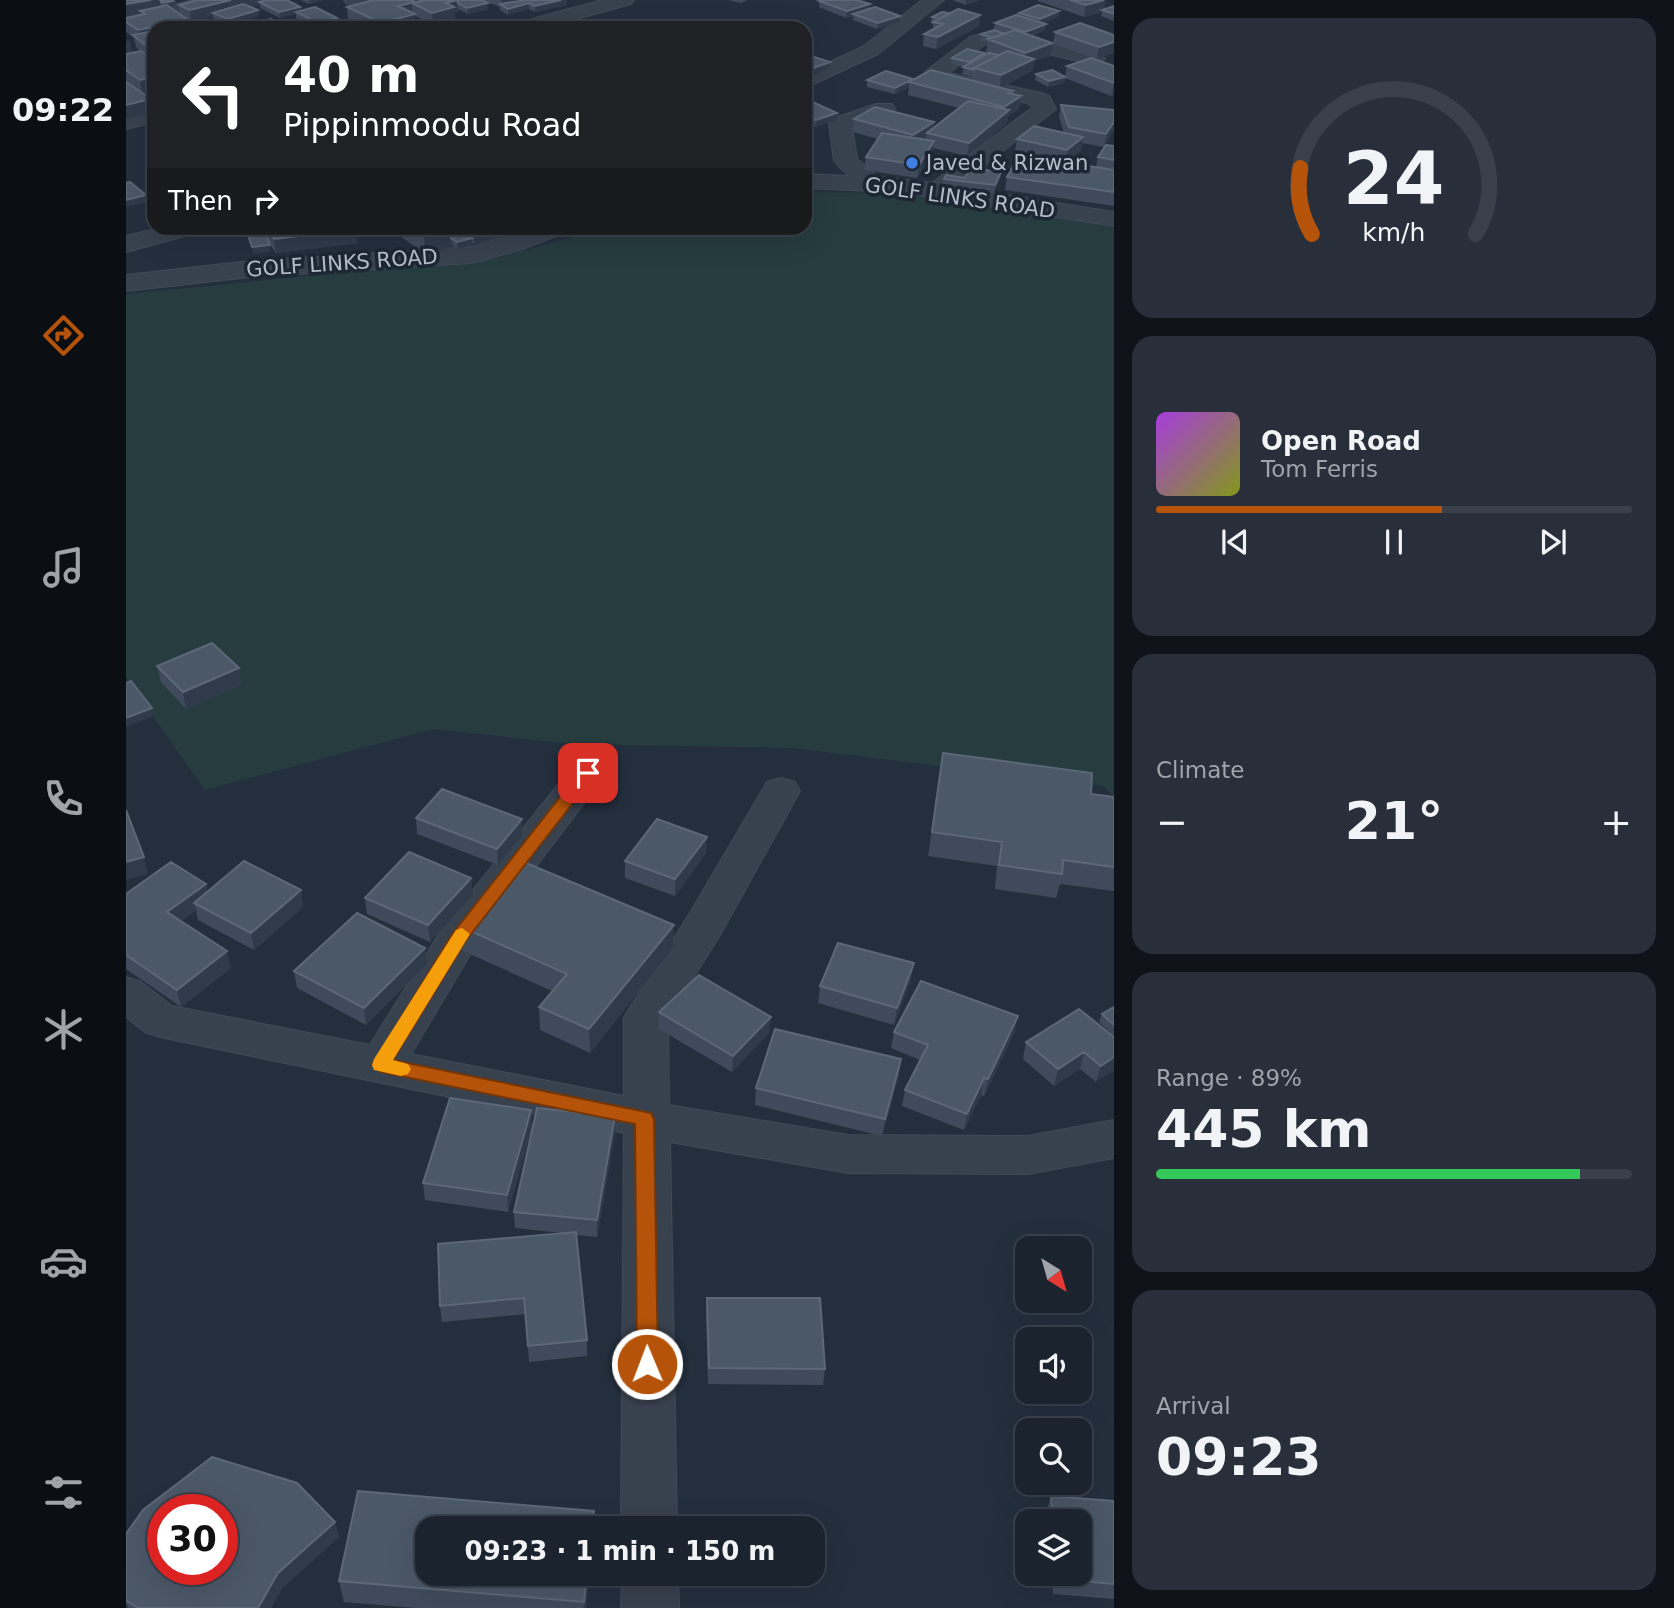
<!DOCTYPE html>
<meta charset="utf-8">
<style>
:root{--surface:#1b232e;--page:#282f3a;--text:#f1f3f6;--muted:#a0a4aa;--line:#39404a;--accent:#b45309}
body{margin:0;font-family:"DejaVu Sans",sans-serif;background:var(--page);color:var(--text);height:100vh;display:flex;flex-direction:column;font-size:26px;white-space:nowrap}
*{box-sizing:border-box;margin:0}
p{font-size:23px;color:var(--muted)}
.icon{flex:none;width:38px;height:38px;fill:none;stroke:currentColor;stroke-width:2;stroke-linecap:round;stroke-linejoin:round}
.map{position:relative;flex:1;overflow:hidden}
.panel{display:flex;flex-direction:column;gap:18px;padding:18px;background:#0f1319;width:560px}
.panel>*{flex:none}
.guide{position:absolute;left:21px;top:21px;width:665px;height:214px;border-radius:21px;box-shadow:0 7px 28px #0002,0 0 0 2px var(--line);background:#202124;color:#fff;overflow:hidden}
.needle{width:46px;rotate:143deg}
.controls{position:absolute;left:889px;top:1236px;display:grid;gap:14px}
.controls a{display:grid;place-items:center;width:77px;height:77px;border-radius:14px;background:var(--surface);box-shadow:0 7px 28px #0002,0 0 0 2px var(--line);font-size:35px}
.speed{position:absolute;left:21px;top:1494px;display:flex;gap:14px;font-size:35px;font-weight:700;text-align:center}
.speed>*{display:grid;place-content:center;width:91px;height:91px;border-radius:50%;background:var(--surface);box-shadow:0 7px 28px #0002,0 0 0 2px var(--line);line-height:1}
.speed .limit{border:10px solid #d22;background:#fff;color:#111}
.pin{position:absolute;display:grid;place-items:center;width:60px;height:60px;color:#fff;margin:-30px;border-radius:14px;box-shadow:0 4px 10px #0006}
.me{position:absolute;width:77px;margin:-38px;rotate:359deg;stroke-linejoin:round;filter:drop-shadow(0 0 5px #0008)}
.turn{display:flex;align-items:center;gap:24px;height:147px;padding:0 21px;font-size:32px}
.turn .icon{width:91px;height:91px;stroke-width:2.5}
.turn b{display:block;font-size:49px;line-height:60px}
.then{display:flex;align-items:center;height:66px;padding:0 21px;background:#0003;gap:14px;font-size:26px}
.big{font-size:52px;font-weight:600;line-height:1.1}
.panel .tile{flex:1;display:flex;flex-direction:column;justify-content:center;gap:10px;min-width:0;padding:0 24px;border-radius:21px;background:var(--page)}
.panel .dial{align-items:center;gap:0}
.dial svg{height:182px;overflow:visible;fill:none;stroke:var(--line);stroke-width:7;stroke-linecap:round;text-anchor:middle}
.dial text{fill:var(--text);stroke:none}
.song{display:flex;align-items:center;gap:21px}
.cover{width:84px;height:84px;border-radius:10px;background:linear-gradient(135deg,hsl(280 70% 55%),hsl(70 70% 35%))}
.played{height:7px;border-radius:4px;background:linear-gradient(90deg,var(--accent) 60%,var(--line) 60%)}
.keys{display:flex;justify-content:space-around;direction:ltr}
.heat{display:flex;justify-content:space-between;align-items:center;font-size:38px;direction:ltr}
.charge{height:10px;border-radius:5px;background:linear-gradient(90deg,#34c759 89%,var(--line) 0)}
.trip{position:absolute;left:289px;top:1516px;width:410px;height:70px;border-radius:21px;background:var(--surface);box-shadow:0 7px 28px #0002,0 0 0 2px var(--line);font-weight:600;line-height:70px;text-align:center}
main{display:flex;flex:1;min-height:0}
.dock{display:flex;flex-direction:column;width:126px;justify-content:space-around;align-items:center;background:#0b0e12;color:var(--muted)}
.dock .icon{width:49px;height:49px}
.dock .active{color:var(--accent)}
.dock b{font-size:32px;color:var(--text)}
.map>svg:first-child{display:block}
</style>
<main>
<nav class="dock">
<b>09:22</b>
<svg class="icon active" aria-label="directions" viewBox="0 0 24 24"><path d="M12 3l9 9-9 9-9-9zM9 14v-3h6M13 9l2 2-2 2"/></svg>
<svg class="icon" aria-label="music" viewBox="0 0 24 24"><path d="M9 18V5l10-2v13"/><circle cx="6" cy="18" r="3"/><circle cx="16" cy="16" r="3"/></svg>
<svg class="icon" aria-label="phone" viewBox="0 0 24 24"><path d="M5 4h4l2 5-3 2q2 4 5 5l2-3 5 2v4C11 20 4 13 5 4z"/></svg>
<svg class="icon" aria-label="climate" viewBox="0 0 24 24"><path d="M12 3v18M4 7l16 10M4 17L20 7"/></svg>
<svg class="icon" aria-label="car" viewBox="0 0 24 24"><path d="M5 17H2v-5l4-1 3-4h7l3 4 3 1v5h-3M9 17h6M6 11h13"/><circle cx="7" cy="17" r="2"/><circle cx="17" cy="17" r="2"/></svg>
<svg class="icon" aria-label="filters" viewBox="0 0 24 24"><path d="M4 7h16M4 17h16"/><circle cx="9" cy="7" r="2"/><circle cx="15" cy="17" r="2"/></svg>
</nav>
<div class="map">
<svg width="988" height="1608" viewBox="0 0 988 1608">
<rect width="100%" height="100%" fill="#242f3e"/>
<path fill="#263c3f" d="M679,192L768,193L988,227V797L977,786L666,748L445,744L307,729L79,790L0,678V294L374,257L481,228H679Z"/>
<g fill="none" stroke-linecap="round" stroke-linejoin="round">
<g stroke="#414a57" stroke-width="2">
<path id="minor" d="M67,0H100L97,4L0,29V17Z
M218,0H245L260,9L250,15L221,4Z
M476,0H508L505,4L418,28H385L388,24Z
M796,0H818L752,54L679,88V74L738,46Z
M871,30L976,55L979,59L969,65L871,42L858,45L823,73L916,93L923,96L930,109L831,187L988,212V226L770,192L679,188V174L723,176L708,161L703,124L706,119L750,104H766L769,109L766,114L726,127L731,159L753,177L806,183L907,107L901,103L808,83L799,72L844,37Z
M28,108V122L0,129V115Z
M34,228H73L70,233L0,252V236Z
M408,228H441L438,233L394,250L345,263L124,277L0,291V275L124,261L345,247Z
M462,761L475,764L481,773L348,948L285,1054L498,1096V1017L564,913L641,782L655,778L669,782L674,791L594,935L542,1018L543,1105L722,1135L902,1136L988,1120V1158L902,1174L722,1173L544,1142L551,1528H495L498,1133L34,1037L19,1032L0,1017V977L15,982L46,1006L244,1045L318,926L449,764Z
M496,1573H552L553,1608H495Z"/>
</g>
<use href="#minor" fill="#38414e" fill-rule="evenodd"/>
</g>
<path fill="#3f4b5c" d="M0,0H45L48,7L45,8L54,15L53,5L137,0L174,7L175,11L211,18L212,24L181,23L170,18V14L154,18L134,8V5L125,7L133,16L103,25L88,19L87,17L65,22L62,20L63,27L79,28H28V90L16,93L0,81V54L14,51L10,47L8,38L0,32V18L15,15V14L0,17Z
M175,0H197L183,4Z
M286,0H355L362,9L342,14L332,9V12H329V19L307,24L289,16L290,23L309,26L310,28H241L222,19L221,7Z
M356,0H441V5L409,12L403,9L382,15L374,10V7Z
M602,0H621L615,3Z
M826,0H854L840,5Z
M912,0H980L978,9L988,6V21L975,16L976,12L958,17L912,1Z
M693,1L744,4L743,9L774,16L773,22L751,29L727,20V16L720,18L693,7Z
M933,11L932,17L917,23L920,24L919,30L905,36L926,43L924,56L908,61L906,71L874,88L887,91L886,94L895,96L893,109L882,116L881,123L841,156L807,148L806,154L791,178L738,170L740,157L752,139L727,132L728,119L808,122L807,128L833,108L782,95L783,87L769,94L741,87V80L787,79V80H846L847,77L836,74L838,67L825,64L826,58L857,56L866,54L860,52L862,43L854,40L855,34L881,33L868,29L869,23L892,15L893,13Z
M806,17L853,26L810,49L797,46L798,34L807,29V24L805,23Z
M929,32L988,35L971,59L927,44Z
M941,66H988V95L985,96L939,78L938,83L922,87L909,80L910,74L939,77Z
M679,100L711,120L689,127L679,122Z
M935,105L988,110L978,147L956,143L955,150L939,164L889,152L891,139L938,133L933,117Z
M988,146V206L879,190L881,177L946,172L970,167L972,157Z
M875,172L874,179L868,192L817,186L818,179L839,178Z
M142,228L232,243L150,253L144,245Z
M267,228H389V233L348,244L346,243V245L332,249L326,245V247L299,254L267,231Z
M31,666L113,668L115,685L60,709L35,682Z
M817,753L965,794L988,797V891L934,884L930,898L869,889L871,866L802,856Z
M290,818L396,819V836L372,865L291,834Z
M580,853L549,896L499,878V861Z
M345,878L347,895L304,942L241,914L239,898Z
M80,884L81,892L175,890L177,907L128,950L72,920L70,910L55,921L105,968L55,1007L0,969V894Z
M333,926L547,948L464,1053L414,1030L413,1007L426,991L335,950Z
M301,964L240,1025L171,988L168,971Z
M785,980L768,1025L692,1003L694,986Z
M988,1007V1035H987L973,1022L976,1014Z
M533,1012L643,1033L606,1072L533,1029Z
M892,1016L888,1033L858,1096L855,1095L838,1130L776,1106L779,1090L794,1060L765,1048L768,1032Z
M988,1037L970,1082L954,1069L928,1086L897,1059L900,1042Z
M773,1075L756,1136L629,1105L630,1088Z
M405,1110L406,1127L382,1212L299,1200L297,1183Z
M489,1132L471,1237L450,1235L461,1340V1356L403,1362L399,1314L316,1322L314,1306L436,1233L389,1228L388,1212Z
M581,1298L699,1369L697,1385L582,1384L580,1314Z
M232,1491L468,1511V1528H301V1573H464L460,1608H289L218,1602L213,1581Z
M925,1496L988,1501V1599L927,1594L925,1573H954V1521H921L920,1512Z
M209,1522L213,1537L156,1588L145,1608H2L0,1604V1534Z"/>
<path fill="#2f3b4b" d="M25,0H34L36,10L14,11L15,14L0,17V4Z
M105,0H137L133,2L134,5L93,15L87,13V17L65,22L64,10Z
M183,0H197L183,4Z
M331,0L332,12H329V19L307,24L306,13L320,3Z
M375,0H403L375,4Z
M435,0H441V5L409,12V6Z
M840,0H854L840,5Z
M978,0H980L978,10H976V12L958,17L960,5Z
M47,1L48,7L37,9L36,3Z
M286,3L287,14L272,6Z
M362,3V9L342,14L341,8Z
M403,3V9L382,15V9Z
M744,4L743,11L727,14V16L720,18L721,11Z
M174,7L175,13L170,12V14L154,18L153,12Z
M132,10L133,16L103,25L102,19Z
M933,11L932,17L913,25L914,19Z
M289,14L290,26L283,28H256L255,23Z
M854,15L853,26L810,49L812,37Z
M774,16L773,22L751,29L752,23Z
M211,18L212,24L197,28H192V23Z
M62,20L63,28H28V39L14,40L12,30Z
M920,24L919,30L898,38L899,32Z
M4,40L6,52L0,53V41Z
M988,42V53L971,59L973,47Z
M926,43L924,56L908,61L906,71L874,88L875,75L898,64L899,53Z
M858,53L857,59L842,68L843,62Z
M704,62L703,68L679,78V71Z
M28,77V90L16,93L14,80Z
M939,77L938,83L922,87L923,81Z
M787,79V83L783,82V87L769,94V88Z
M988,84V95L985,96Z
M887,91L885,103L895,96L893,109L882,116L881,123L841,156L843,143L877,114L882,93Z
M25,99L27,112L0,119V105Z
M711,113V120L689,127L690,120Z
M808,122L806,134L801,133L800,139L786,148L787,135Z
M988,122V131L978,147L980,134Z
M957,137L955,150L939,164L941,150Z
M808,141L806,154L791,178L793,165Z
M875,172L874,179L868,192L869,185Z
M20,195L22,202L0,207V200Z
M324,228L326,247L299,254L298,235Z
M347,228H389V233L348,244Z
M230,229L232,243L150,253L148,239Z
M346,238V245L332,249L331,242Z
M144,245L145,252L127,254L126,247Z
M113,668L115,685L60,709L57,692Z
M26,708L28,716L0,727V718Z
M396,819V836L372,865L371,849Z
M581,837L580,853L549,896V879Z
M18,857L22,874L0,880V862Z
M345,878L347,895L304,942L302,925Z
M80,884L83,900L68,903L70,910L45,928L41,912Z
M175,890L177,907L128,950L125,933Z
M548,925L547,948L464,1053L463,1029Z
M299,948L301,964L240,1025L238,1008Z
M101,951L105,968L55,1007L51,990Z
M788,963L785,980L768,1025L771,1008Z
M892,1016L888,1033L858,1096L862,1079Z
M645,1017L643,1033L606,1072L607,1056Z
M958,1052L954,1069L928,1086L932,1069Z
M988,1057V1071L970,1082L975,1066Z
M775,1059L773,1075L756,1136L759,1119Z
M858,1078L855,1095L838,1130L841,1114Z
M405,1110L406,1127L382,1212L381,1195Z
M489,1116V1132L471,1237V1220Z
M209,1522L213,1537L156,1588L145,1608H132L152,1573Z
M461,1573H464L460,1608H458Z"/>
<path fill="#4b5868" stroke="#5c6777" stroke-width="2" fill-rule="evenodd" d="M0,0H25L0,4Z
M34,0H45L47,1L36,3Z
M71,0H105L64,10L53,5Z
M140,0H161L174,7L153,12L133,2Z
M248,0H285L289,2L272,6L289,14L255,23L221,7Z
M293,0H331L320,3L328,7L306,13L286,3L295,1Z
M331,0H355L362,3L341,8L332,3Z
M401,0H435L409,6L403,3L382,9L374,4Z
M697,0H731L744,4L721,11L693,1Z
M944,0H978L960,5Z
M117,4L132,10L102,19L87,13Z
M41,5L62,20L12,30L0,22V18L19,14L14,11Z
M912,5L933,11L914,19L893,13Z
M988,6V14L976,10Z
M189,7L211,18L192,23L170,12Z
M749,7L774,16L752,23L727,14Z
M832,9L854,15L812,37L798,34L817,24L807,22Z
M816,12L823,13L813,19L806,17Z
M890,15L920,24L899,32L869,23Z
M145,19L156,25L145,28H131L124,24Z
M298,21L309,26L302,28H271Z
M187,22L199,28H162Z
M620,22L633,28H595Z
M954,23L988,35V42L973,47L929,32Z
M74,25L79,28H59Z
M868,30L879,34L866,38L855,34Z
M889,30L926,43L899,53L862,39Z
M28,31V52L7,35Z
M841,49L858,53L843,62L826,58Z
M15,51L28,60V77L14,80L0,70V54Z
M881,51L908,59L875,75L848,68Z
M862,53L873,55L848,68V70L837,67Z
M685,56L704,62L679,71V58Z
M965,58L988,66V83L941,66Z
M805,70L887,91L882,93L895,96L878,107L783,82Z
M926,70L939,77L923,81L910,74Z
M760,71L787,79L769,88L741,80Z
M0,82L25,99L0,105Z
M680,99L711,113L690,120L679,115V100Z
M842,101L883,110L843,143L801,133Z
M935,105L988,110V122L980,134L943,127Z
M749,107L808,122L787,135L728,119Z
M908,126L957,137L941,150L891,139Z
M756,133L808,141L793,165L740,157Z
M980,145L988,146V160L972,157Z
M888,164L946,172L950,164L988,170V192L881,177Z
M844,168L875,172L869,185L818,179L820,175L839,178Z
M4,182L20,195L0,200V183Z
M142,228H230V229L148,239L142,231Z
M288,228H324L298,235Z
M324,228H331L346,238L331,242L325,238Z
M139,230L144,245L126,247L121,232Z
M86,643L113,668L57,692L31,666Z
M5,681L26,708L0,718V683Z
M817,753L966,773L965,794L988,797V867L937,860L936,874L873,865L876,842L806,832Z
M316,789L396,819L371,849L290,818Z
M0,810L18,857L0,862Z
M531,819L581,837L549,879L499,861Z
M283,852L345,878L302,925L239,898Z
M393,860L548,925L463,1029L413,1007L441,974L333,926Z
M118,861L175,890L125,933L68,903Z
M45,862L80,884L41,912L101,951L51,990L0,955V894Z
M231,913L299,948L238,1008L168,971Z
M712,943L788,963L771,1008L694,986Z
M573,975L645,1017L607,1056L533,1012Z
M795,981L892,1016L862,1079L858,1078L841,1114L779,1090L802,1045L768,1032Z
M988,1007V1025L976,1014Z
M953,1009L988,1037V1057L975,1066L958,1052L932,1069L900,1042Z
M649,1029L775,1059L759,1119L630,1088Z
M324,1098L405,1110L381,1195L297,1183Z
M411,1108L489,1116L471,1220L388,1212Z
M450,1232L461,1340L402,1346L398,1298L314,1306L312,1244Z
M581,1298H694L699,1369L583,1368Z
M86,1457L171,1483L209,1522L152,1573L132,1608H12L1,1601L0,1599V1534L17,1510ZM37,1510H96V1570H37Z
M232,1491L468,1511L466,1528H301V1573H461L458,1602L213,1581Z
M925,1496L988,1501V1584L932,1579V1573H954V1521H927Z"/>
<path fill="#b45309" stroke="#753606" stroke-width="2" d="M462,768L470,773L468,776L339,942L267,1060L525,1113L528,1119L532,1364L529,1371L521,1374L514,1371L511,1364L509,1124L255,1072L246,1065L327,933L456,769Z"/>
<path fill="#f59e0b" d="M336,928L344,934L267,1060L282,1064L285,1069L282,1074L275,1076L248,1070L246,1065L248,1059L330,930Z"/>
<circle fill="#3f7fe0" stroke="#1d2633" stroke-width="2.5" cx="786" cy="163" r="7"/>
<g text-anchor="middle" stroke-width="7" stroke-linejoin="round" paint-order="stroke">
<g font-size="21" fill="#b4bcc9" stroke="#1d2633" text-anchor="start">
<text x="800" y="170">Javed &amp; Rizwan</text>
</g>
<g font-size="21" fill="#b4bcc9" stroke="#1d2633">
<text transform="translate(834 198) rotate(8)" y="7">GOLF LINKS ROAD</text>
<text transform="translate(216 263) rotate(-4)" y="7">GOLF LINKS ROAD</text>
</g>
</g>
</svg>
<div class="controls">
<a><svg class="needle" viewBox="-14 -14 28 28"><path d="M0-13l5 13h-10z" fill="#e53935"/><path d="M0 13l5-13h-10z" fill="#a0a4aa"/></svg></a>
<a><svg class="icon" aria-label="sound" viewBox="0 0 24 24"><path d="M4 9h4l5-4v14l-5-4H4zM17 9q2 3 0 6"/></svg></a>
<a><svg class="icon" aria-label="search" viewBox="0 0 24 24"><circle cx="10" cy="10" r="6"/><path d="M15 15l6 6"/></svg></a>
<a><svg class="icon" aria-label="layers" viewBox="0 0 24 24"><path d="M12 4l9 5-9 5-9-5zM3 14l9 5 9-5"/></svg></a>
</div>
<div class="speed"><div class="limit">30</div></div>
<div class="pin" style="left:462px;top:773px;background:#d93025"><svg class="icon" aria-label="arrive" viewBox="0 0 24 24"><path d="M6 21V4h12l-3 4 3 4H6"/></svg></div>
<svg class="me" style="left:521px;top:1364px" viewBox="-20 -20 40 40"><circle r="17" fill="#b45309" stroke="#fff" stroke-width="3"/><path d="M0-11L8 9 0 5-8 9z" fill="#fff"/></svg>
<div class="trip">09:23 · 1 min · 150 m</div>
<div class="guide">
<div class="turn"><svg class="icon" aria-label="left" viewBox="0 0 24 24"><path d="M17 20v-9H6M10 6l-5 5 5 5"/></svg><div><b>40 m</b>Pippinmoodu Road</div></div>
<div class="then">Then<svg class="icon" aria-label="right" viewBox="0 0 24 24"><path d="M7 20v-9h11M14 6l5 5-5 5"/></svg></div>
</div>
</div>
<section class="panel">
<div class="tile dial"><svg viewBox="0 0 100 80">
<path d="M14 69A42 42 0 1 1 86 69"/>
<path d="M14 69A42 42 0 0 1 9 40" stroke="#b45309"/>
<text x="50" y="56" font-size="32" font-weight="700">24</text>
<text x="50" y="72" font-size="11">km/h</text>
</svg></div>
<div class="tile">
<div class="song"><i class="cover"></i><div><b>Open Road</b><p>Tom Ferris</p></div></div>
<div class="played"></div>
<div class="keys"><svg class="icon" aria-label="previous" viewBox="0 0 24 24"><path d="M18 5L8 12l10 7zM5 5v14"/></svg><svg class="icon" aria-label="pause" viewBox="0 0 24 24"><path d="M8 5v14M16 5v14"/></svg><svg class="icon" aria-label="next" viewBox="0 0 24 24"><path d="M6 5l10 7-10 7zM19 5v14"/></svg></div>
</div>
<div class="tile"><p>Climate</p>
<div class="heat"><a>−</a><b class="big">21°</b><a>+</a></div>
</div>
<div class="tile"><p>Range · 89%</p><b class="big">445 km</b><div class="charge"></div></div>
<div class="tile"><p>Arrival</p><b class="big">09:23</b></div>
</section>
</main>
